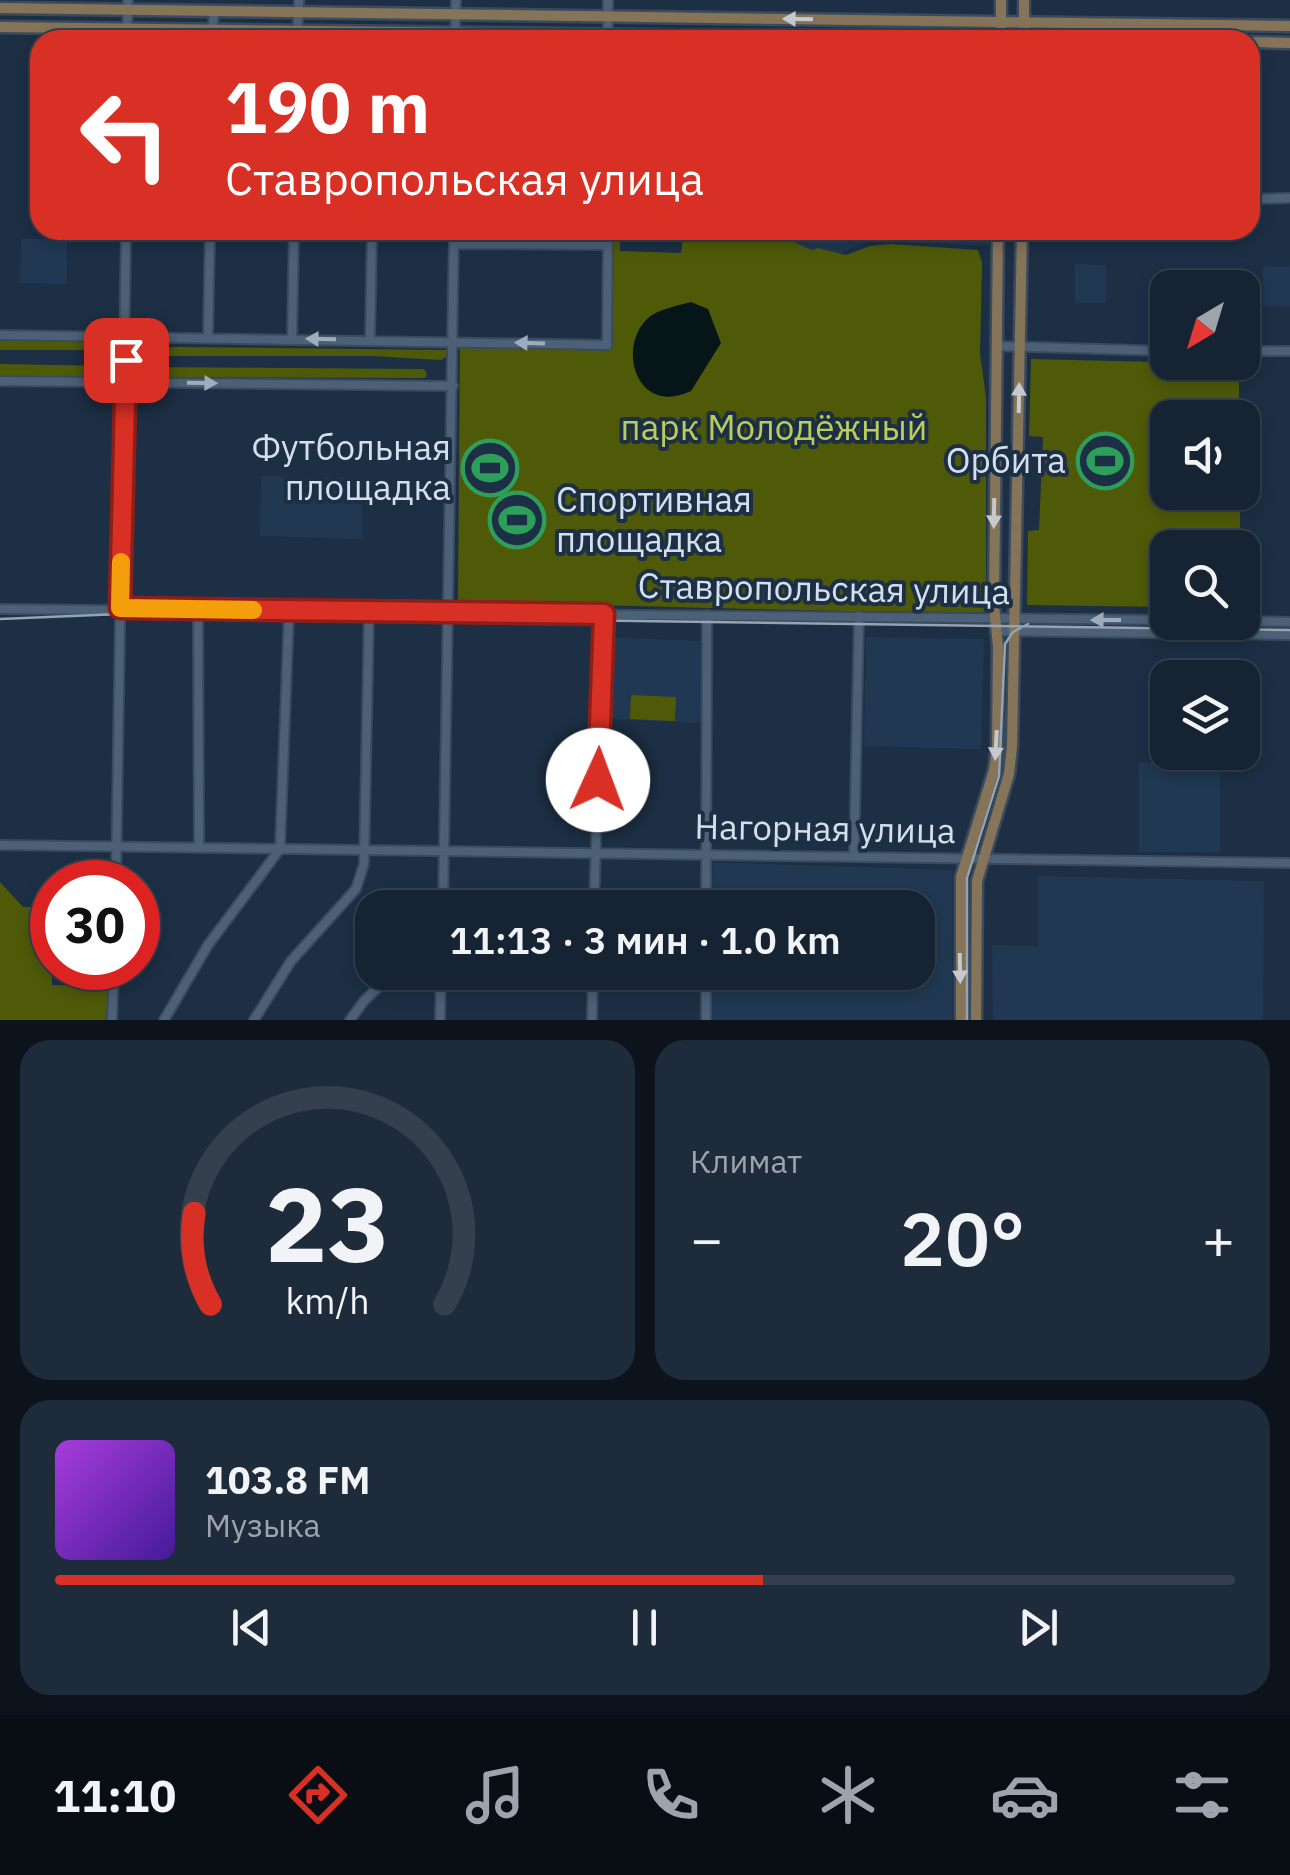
<!DOCTYPE html>
<html lang="ru">
<meta charset="utf-8">
<style>
:root{--surface:#152333;--page:#1e2b3b;--text:#f1f3f6;--muted:#9da4ac;--line:#34404e;--accent:#d93025}
body{margin:0;font-family:"IBM Plex Sans",sans-serif;background:var(--page);color:var(--text);height:100vh;display:flex;flex-direction:column;font-size:38px;white-space:nowrap}
*{box-sizing:border-box;margin:0}
p{font-size:32px;color:var(--muted)}
.icon{flex:none;width:55px;height:55px;fill:none;stroke:currentColor;stroke-width:2;stroke-linecap:round;stroke-linejoin:round}
.map{position:relative;height:1020px;overflow:hidden}
.sheet{display:flex;flex-direction:column;gap:20px;padding:20px;background:#0c131c;flex:1}
.sheet>*{flex:none}
.top-card{position:absolute;left:30px;top:30px;width:1230px;height:210px;border-radius:30px;box-shadow:0 5px 15px #0003,0 0 0 2px var(--line);background:#d93025;color:#fff;overflow:hidden}
.needle{width:65px;rotate:218deg}
.controls{position:absolute;left:1150px;top:270px;display:grid;gap:20px}
.controls a{display:grid;place-items:center;width:110px;height:110px;border-radius:20px;background:var(--surface);box-shadow:0 5px 15px #0003,0 0 0 2px var(--line);font-size:50px}
.speed{position:absolute;left:30px;top:860px;display:flex;gap:20px;font-size:50px;font-weight:700;text-align:center}
.speed>*{display:grid;place-content:center;width:130px;height:130px;border-radius:50%;background:var(--surface);box-shadow:0 5px 15px #0003,0 0 0 2px var(--line);line-height:1}
.speed .limit{border:15px solid #d22;background:#fff;color:#111}
.pin{position:absolute;display:grid;place-items:center;width:85px;height:85px;color:#fff;margin:-42px;border-radius:20px;box-shadow:0 5px 15px #0006}
.me{position:absolute;width:110px;margin:-55px;rotate:2deg;stroke-linejoin:round;filter:drop-shadow(0 0 8px #0008)}
.turn{display:flex;align-items:center;gap:35px;height:210px;padding:0 30px;font-size:45px}
.turn .icon{width:130px;height:130px;stroke-width:2.5}
.turn b{display:block;font-size:70px;line-height:85px}
.big{font-size:75px;font-weight:600;line-height:1.1}
.sheet .card{flex:1;display:flex;flex-direction:column;justify-content:center;gap:15px;min-width:0;padding:0 35px;border-radius:30px;background:var(--page)}
.sheet .dial{align-items:center;gap:0}
.dial svg{height:260px;overflow:visible;fill:none;stroke:var(--line);stroke-width:7;stroke-linecap:round;text-anchor:middle}
.dial text{fill:var(--text);stroke:none}
.song{display:flex;align-items:center;gap:30px}
.cover{width:120px;height:120px;border-radius:15px;background:linear-gradient(135deg,hsl(280 70% 55%),hsl(260 70% 35%))}
.played{height:10px;border-radius:5px;background:linear-gradient(90deg,var(--accent) 60%,var(--line) 60%)}
.keys{display:flex;justify-content:space-around;direction:ltr}
.heat{display:flex;justify-content:space-between;align-items:center;font-size:55px;direction:ltr}
.sheet .tiles{flex:1;display:grid;gap:20px;grid-template-columns:1fr 1fr}
.card:last-child{grid-column:span 2}
.trip{position:absolute;left:355px;top:890px;width:580px;height:100px;border-radius:30px;background:var(--surface);box-shadow:0 5px 15px #0003,0 0 0 2px var(--line);font-weight:600;line-height:100px;text-align:center}
.tab-bar{display:flex;height:160px;justify-content:space-around;align-items:center;background:#080e14;color:var(--muted)}
.tab-bar .icon{width:70px;height:70px}
.tab-bar .active{color:var(--accent)}
.tab-bar b{font-size:45px;color:var(--text)}
.map>svg:first-child{display:block}
</style>
<div class="map">
<svg width="1290" height="1020" viewBox="0 0 1290 1020">
<rect width="100%" height="100%" fill="#1c2f44"/>
<path fill="#203852" d="M683,230H990L989,246L871,241L837,254L682,244Z
M21,239H67V284L20,283Z
M1075,264L1106,265V303H1075Z
M1263,266L1290,267V306H1263Z
M261,476L362,478V539L260,536Z
M607,637L703,641L702,723L605,719Z
M866,637L984,639L981,749L864,746Z
M1139,762H1220V852H1139Z
M713,862L952,870V1020H711V973L918,972V908L712,907Z
M1038,876L1264,881L1263,1020H993L992,945L1038,946Z"/>
<path fill="#4f5a09" d="M684,230L793,242L812,250L818,248L846,255L870,246L891,244L978,250L982,263L980,353L986,398V612C810,613 634,604 458,603L460,342L610,348L612,238L620,240V251L681,253Z
M0,340H116V350H0Z
M179,347L446,350L447,356L441,360L373,356H143V348Z
M1031,359L1239,364V417L1168,418V492L1240,493V547L1168,548L1167,607L1027,605L1028,531L1039,530L1043,437L1029,436Z
M0,364L112,366V378L0,377Z
M134,367L424,369L427,374L425,378L136,377Z
M631,695L676,697L675,721L630,719Z
M0,882L23,907H52V985L109,986L107,1020H0Z"/>
<path fill="#061517" d="M691,302L708,309L721,343L691,391C634,418 615,341 652,315C662,309 679,305 691,302Z"/>
<g fill="none" stroke-linecap="round" stroke-linejoin="round">
<g stroke="#3b4b5d" stroke-width="12">
<path id="minor" d="M127,40L128,0
M212,40L214,11
M297,40L299,0
M455,40L456,0
M608,40V0
M1250,199L1290,198
M454,244L608,245
M0,335L607,345L608,230
M208,337L210,230
M292,339L294,230
M370,340L372,230
M996,346L1168,351
M1242,351H1290
M0,381L453,386
M198,608L199,848
M0,609L1168,620
M1242,621L1290,622
M997,631L1290,635
M0,845L1290,863
M854,857L859,616
M116,882L126,230
M443,908L454,230
M594,908L603,613
M706,908L707,615
M706,972V1020
M112,1020L114,968
M164,1020L208,945L280,849L289,611
M254,1020L291,961L356,889L364,864L369,612
M350,1020L364,1001L394,972
M440,1020L441,972
M592,1020L593,972"/>
</g>
<g stroke="#3b4b5d" stroke-width="15">
<path id="major" d="M1001,0V40
M1024,0V40
M0,8L1290,26
M0,27L1050,40
M1250,42L1290,43
M961,1020V877L994,770L997,748L998,647L994,605L998,230
M976,1020L977,881L1009,774L1012,746L1022,230"/>
</g>
<use href="#minor" stroke="#4c6178" stroke-width="8"/>
<use href="#major" stroke="#867459" stroke-width="10"/>
<path stroke="#95a4b4" stroke-width="2.5" d="M0,619L120,614L1290,630
M967,1020V878L999,776L1005,644L1013,632L1028,624"/>
</g>
<defs><path id="oneway-solid" d="M-6-.8H1V-3.2L6.5 0L1 3.2V.8H-6Z" transform="scale(2.5)"/></defs>
<g fill="#c4cacf">
<use href="#oneway-solid" transform="translate(798 19) rotate(-179)"/>
<use href="#oneway-solid" transform="translate(1019 398) rotate(-89)"/>
<use href="#oneway-solid" transform="translate(994 513) rotate(91)"/>
<use href="#oneway-solid" transform="translate(996 745) rotate(93)"/>
<use href="#oneway-solid" transform="translate(960 968) rotate(89)"/>
</g>
<g fill="#9dadbe">
<use href="#oneway-solid" transform="translate(321 339) rotate(-179)"/>
<use href="#oneway-solid" transform="translate(530 343) rotate(-178)"/>
<use href="#oneway-solid" transform="translate(202 383) rotate(1)"/>
<use href="#oneway-solid" transform="translate(1106 620) rotate(-180)"/>
</g>
<g fill="none" stroke-linecap="round" stroke-linejoin="round">
<g stroke="#8d1f18" stroke-width="25">
<path id="route" d="M126,360L120,608L604,614L598,780"/>
</g>
<use href="#route" stroke="#d93025" stroke-width="18"/>
<path stroke="#f59e0b" stroke-width="18" d="M121,562L120,608L253,610"/>
</g>
<defs>
<g id="stadium-ring" transform="scale(2.875)"><circle r="9.5" fill="#1c2f44" stroke="#2e9e5b" stroke-width="1.5"/><path d="M0-5a6.5 5 0 1 0 0 10a6.5 5 0 1 0 0-10ZM-3.5-1.8h7v3.6h-7Z" fill="#2e9e5b"/></g>
</defs>
<g fill-rule="evenodd">
<use href="#stadium-ring" x="1105" y="461"/>
<use href="#stadium-ring" x="490" y="468"/>
<use href="#stadium-ring" x="517" y="520"/>
</g>
<g text-anchor="middle" stroke-width="8" stroke-linejoin="round" paint-order="stroke">
<g font-size="35" fill="#b9cc5c" stroke="#1c2f44">
<text x="774" y="440">парк Молодёжный</text>
</g>
<g font-size="35" fill="#d3dfed" stroke="#1c2f44" text-anchor="end">
<text x="451" y="460">Футбольная<tspan x="451" dy="40">площадка</tspan></text>
<text x="1066" y="473">Орбита</text>
<text x="556" y="512" text-anchor="start">Спортивная<tspan x="556" dy="40">площадка</tspan></text>
</g>
<g font-size="35" fill="#d3dfed" stroke="#1c2f44">
<text transform="translate(824 589) rotate(1)" y="12">Ставропольская улица</text>
<text transform="translate(825 829) rotate(1)" y="12">Нагорная улица</text>
</g>
</g>
</svg>
<div class="controls">
<a><svg class="needle" viewBox="-14 -14 28 28"><path d="M0-13l5 13h-10z" fill="#e53935"/><path d="M0 13l5-13h-10z" fill="#9da4ac"/></svg></a>
<a><svg class="icon" aria-label="sound" viewBox="0 0 24 24"><path d="M4 9h4l5-4v14l-5-4H4zM17 9q2 3 0 6"/></svg></a>
<a><svg class="icon" aria-label="search" viewBox="0 0 24 24"><circle cx="10" cy="10" r="6"/><path d="M15 15l6 6"/></svg></a>
<a><svg class="icon" aria-label="layers" viewBox="0 0 24 24"><path d="M12 4l9 5-9 5-9-5zM3 14l9 5 9-5"/></svg></a>
</div>
<div class="speed"><div class="limit">30</div></div>
<div class="pin" style="left:126px;top:360px;background:#d93025"><svg class="icon" aria-label="arrive" viewBox="0 0 24 24"><path d="M6 21V4h12l-3 4 3 4H6"/></svg></div>
<svg class="me" style="left:598px;top:780px" viewBox="-20 -20 40 40"><circle r="19" fill="#fff"/><path d="M0-13L10 11 0 6-10 11z" fill="#d93025"/></svg>
<div class="trip">11:13 · 3 мин · 1.0 km</div>
<div class="top-card">
<div class="turn"><svg class="icon" aria-label="left" viewBox="0 0 24 24"><path d="M17 20v-9H6M10 6l-5 5 5 5"/></svg><div><b>190 m</b>Ставропольская улица</div></div>
</div>
</div>
<section class="sheet">
<div class="tiles">
<div class="card dial"><svg viewBox="0 0 100 80">
<path d="M14 69A42 42 0 1 1 86 69"/>
<path d="M14 69A42 42 0 0 1 9 41" stroke="#d93025"/>
<text x="50" y="56" font-size="32" font-weight="700">23</text>
<text x="50" y="72" font-size="11">km/h</text>
</svg></div>
<div class="card"><p>Климат</p>
<div class="heat"><a>−</a><b class="big">20°</b><a>+</a></div>
</div>
<div class="card">
<div class="song"><i class="cover"></i><div><b>103.8 FM</b><p>Музыка</p></div></div>
<div class="played"></div>
<div class="keys"><svg class="icon" aria-label="previous" viewBox="0 0 24 24"><path d="M18 5L8 12l10 7zM5 5v14"/></svg><svg class="icon" aria-label="pause" viewBox="0 0 24 24"><path d="M8 5v14M16 5v14"/></svg><svg class="icon" aria-label="next" viewBox="0 0 24 24"><path d="M6 5l10 7-10 7zM19 5v14"/></svg></div>
</div>
</div>
</section>
<nav class="tab-bar">
<b>11:10</b>
<svg class="icon active" aria-label="directions" viewBox="0 0 24 24"><path d="M12 3l9 9-9 9-9-9zM9 14v-3h6M13 9l2 2-2 2"/></svg>
<svg class="icon" aria-label="music" viewBox="0 0 24 24"><path d="M9 18V5l10-2v13"/><circle cx="6" cy="18" r="3"/><circle cx="16" cy="16" r="3"/></svg>
<svg class="icon" aria-label="phone" viewBox="0 0 24 24"><path d="M5 4h4l2 5-3 2q2 4 5 5l2-3 5 2v4C11 20 4 13 5 4z"/></svg>
<svg class="icon" aria-label="climate" viewBox="0 0 24 24"><path d="M12 3v18M4 7l16 10M4 17L20 7"/></svg>
<svg class="icon" aria-label="car" viewBox="0 0 24 24"><path d="M5 17H2v-5l4-1 3-4h7l3 4 3 1v5h-3M9 17h6M6 11h13"/><circle cx="7" cy="17" r="2"/><circle cx="17" cy="17" r="2"/></svg>
<svg class="icon" aria-label="filters" viewBox="0 0 24 24"><path d="M4 7h16M4 17h16"/><circle cx="9" cy="7" r="2"/><circle cx="15" cy="17" r="2"/></svg>
</nav>
